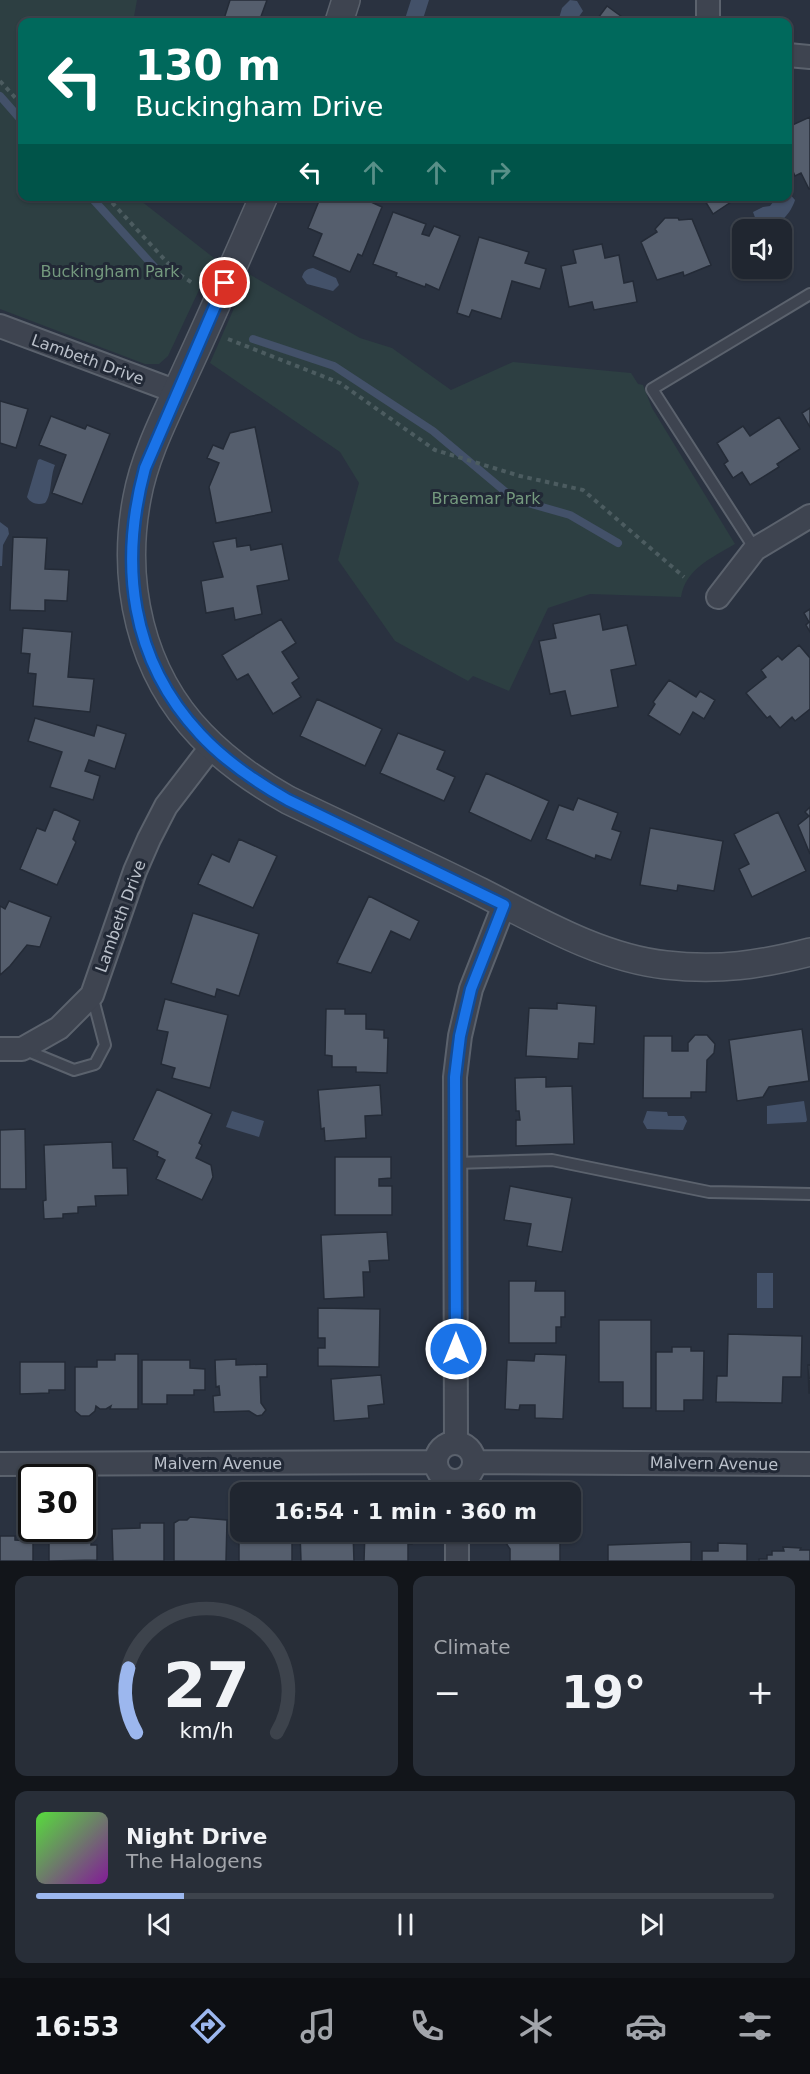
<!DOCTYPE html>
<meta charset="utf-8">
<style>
:root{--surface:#202630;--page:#282e38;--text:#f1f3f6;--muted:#a2a5ab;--line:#3d434c;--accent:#9cb7ee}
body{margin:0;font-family:"DejaVu Sans",sans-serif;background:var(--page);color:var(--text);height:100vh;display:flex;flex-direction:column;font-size:22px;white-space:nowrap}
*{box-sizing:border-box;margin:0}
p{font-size:20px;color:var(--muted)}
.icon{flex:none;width:33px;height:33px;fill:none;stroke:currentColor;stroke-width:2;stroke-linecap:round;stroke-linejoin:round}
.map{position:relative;height:1561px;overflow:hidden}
.panel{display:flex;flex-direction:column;gap:15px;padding:15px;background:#12151a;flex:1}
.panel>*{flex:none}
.guide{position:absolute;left:18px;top:18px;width:774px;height:183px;border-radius:12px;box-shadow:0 2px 4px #0004,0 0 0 2px var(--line);background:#00695c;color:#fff;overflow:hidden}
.buttons{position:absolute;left:732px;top:219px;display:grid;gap:12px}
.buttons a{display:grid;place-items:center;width:60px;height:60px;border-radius:12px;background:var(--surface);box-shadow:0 2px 4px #0004,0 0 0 2px var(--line);font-size:30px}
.speed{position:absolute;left:18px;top:1464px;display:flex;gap:12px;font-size:30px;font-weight:700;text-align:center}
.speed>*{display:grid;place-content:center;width:78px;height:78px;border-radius:50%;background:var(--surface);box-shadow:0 2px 4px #0004,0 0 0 2px var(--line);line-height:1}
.speed .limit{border:3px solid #111;border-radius:9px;background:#fff;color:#111}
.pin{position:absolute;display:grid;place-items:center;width:51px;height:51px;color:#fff;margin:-26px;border:3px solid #fff;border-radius:50%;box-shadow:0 2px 6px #0007}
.me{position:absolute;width:66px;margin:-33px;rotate:0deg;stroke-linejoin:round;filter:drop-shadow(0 0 4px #0008)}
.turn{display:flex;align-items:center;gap:21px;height:126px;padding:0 18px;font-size:27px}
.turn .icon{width:78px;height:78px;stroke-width:2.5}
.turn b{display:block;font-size:42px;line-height:51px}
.lanes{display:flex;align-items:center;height:57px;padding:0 18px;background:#0003;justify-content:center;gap:30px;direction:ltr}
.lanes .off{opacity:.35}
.big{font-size:45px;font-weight:700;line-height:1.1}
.panel .widget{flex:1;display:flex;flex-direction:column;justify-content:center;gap:9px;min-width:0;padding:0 21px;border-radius:12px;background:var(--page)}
.panel .dial{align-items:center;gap:0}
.dial svg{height:156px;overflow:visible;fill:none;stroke:var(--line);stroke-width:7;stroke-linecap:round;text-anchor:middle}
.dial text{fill:var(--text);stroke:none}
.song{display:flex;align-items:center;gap:18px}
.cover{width:72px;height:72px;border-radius:9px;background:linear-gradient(135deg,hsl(110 70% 55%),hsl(290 70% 35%))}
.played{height:6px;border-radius:3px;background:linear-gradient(90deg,var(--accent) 20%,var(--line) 20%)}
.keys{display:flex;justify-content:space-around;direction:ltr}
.heat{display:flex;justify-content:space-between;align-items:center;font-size:33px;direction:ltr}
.panel .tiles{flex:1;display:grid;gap:15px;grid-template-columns:1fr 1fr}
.widget:last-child{grid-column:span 2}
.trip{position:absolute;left:230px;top:1482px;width:351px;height:60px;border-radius:12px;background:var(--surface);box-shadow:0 2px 4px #0004,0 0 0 2px var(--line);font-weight:700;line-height:60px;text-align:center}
.menu{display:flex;height:96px;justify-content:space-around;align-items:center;background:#0d0f13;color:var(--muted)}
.menu .icon{width:42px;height:42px}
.menu .on{color:var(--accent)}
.menu b{font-size:27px;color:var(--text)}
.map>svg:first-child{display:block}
</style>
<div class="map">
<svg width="810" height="1561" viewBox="0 0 810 1561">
<rect width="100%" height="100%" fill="#2a3240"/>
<path fill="#2d3f42" d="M0,0H137L133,22H22V196L136,197L214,258L168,356L159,364H145L0,309Z
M249,274L360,338L392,348L451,390L513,362L631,373L638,384L643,385L652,408L735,544C712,558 686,568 681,597L590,594L548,608L509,691L473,676L468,681L395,641L338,560L359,483L340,452L210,363Z"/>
<path fill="#435169" d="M411,0H429L422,22H404Z
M570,0L577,1L583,11L575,22H558L562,8Z
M788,192L795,200C790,216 774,233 757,223L753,212L763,207L770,206L777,197L788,196Z
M313,268L336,278L339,285L333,291L307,284L302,277C304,271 306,269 313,268Z
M40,459L55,465C50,477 52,495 45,503C38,505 31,504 27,497L38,460Z
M0,522L8,528L9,534L3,545L2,566H0Z
M804,1101L807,1120L806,1122L767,1124V1106Z
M232,1111L264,1121L259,1137L226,1127Z
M647,1111L667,1112L668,1116H684L687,1121L683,1130L647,1129L643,1122Z
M757,1273H773V1308H757Z"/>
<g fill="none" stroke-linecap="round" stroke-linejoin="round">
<path stroke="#435169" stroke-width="8" d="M0,96L22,121
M90,196L157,270
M253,339L334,366L433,431L514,499L570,515L618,543"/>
</g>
<path fill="#555e6d" stroke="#242b37" stroke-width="1.5" d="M230,0H267L259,22H223Z
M607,6L629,22H595Z
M810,117V189H809L801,173L795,176L788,160V127Z
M321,196H358L382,207L362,256L358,254L350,272L313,256L322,234L308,228Z
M702,196H740L713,214Z
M393,212L426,224L422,234L429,236L434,226L460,236L439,290L426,284L425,287L396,276L397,273L373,264Z
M665,218H678L679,220L692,219L711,265L684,276L683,272L657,280L641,242L657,232L655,229Z
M479,237L529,252L525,263L546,269L540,289L512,281L501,319L472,310L469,317L457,313Z
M602,244L605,258L619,255L624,283L633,281L637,302L594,310L592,302L569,307L561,266L576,263L573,250Z
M0,401L28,409L16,448L0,443Z
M810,408V427L802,413Z
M51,416L85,429L87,425L110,434L82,504L52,493L66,455L39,445Z
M779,417L800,449L777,464L779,467L750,485L742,472L733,478L724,464L728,461L717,443L743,426L750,436Z
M255,427L272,512L216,523L209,487L219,463L207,458L213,445L223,449L230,433Z
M13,537L47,538L45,569L69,570L67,601L45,600V611L10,610Z
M236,538L237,547L250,545L251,550L282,544L289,580L257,586L262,614L235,620L233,608L206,613L201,581L223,577L213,542Z
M810,609V632L806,625L809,622L804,613Z
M600,614L603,630L627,625L636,665L611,670L618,707L571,716L565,691L550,694L539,641L556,638L553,624Z
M281,619L296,643L282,652L299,678L292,683L301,697L273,714L248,674L237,680L222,655Z
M23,628L72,632L68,677L94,679L90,712L33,706L36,674L28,673L30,654L21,653Z
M799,645L810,658V709L795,721L792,717L780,728L770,716L767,718L746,693L766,677L761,670L778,656L782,660Z
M669,680L696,697L700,691L715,700L704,719L693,712L680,735L648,715L655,704L653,702Z
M317,699L382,729L365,766L300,736Z
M35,718L94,736L97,725L126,734L115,769L89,760L85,771L100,776L93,800L50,787L62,752L28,741Z
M398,733L445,751L437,769L455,777L444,801L380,773Z
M486,773L549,801L531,841L469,812Z
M578,798L618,813L612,829L621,832L611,860L596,855L595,859L546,839L559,805L573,810Z
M810,807V854L798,825L809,816L805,812Z
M54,809L80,821L73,839L76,842L57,885L20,869L37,828L45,831Z
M778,812L806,871L752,897L739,869L749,864L734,834Z
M650,828L723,841L714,891L678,885L677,891L640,885Z
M239,839L277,856L253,908L198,884L212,854L229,862Z
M369,896L419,921L410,940L391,931L371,973L337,963Z
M9,901L51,917L40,947L27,945L10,966L0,975V906L5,909Z
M193,913L259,934L239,996L217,989L215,997L171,983Z
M165,999L228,1015L210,1088L172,1078L175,1068L161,1064L168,1032L157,1030Z
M557,1003L596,1006L594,1044L579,1043L578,1059L526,1056L529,1008L557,1009Z
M326,1009H345V1014H366V1029L384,1030V1038H388L387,1073L356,1072V1067H332V1056L325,1055Z
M802,1029L809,1081L769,1087L763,1097L737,1101L729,1040Z
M695,1035H707L715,1044L714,1053L707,1060L706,1092H691V1098H643L644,1036H672V1051H688V1043Z
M546,1077V1087L572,1086L574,1144L516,1146V1120H520L519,1111H516L515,1078Z
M380,1085L382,1115L365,1116L366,1138L325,1141L324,1128L321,1129L318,1090Z
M157,1089L212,1114L199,1143L202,1145L196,1158L211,1165L213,1177L202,1200L156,1179L165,1160L157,1156L158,1152L133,1140Z
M25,1129L26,1189H0V1130Z
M112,1142L113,1168H127L128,1195L95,1196L96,1206L78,1207V1213L63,1214V1218L44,1219L43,1201L46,1200L44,1145Z
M335,1157H391V1178L379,1179V1186H392V1215H335Z
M510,1186L572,1198L562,1252L527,1246L531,1224L504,1220Z
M387,1232L389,1260L369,1261L370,1272H363L364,1297L324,1299L321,1235Z
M509,1281H536L535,1291H565V1317H561V1327H556V1343H509Z
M318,1308L380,1309L379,1367L318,1366V1348H325V1338H318Z
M599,1320H651V1408H623V1382H599Z
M728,1334L802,1336L801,1377H783L782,1403L716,1402L717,1376H727Z
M672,1347H691V1351H704L703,1400H684V1411H656V1352H672Z
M115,1354H138V1409H110L111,1406L106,1409H100L96,1406L95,1411L89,1416H81L75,1411V1367H97V1360H115Z
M535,1354L566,1355L563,1419L535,1418V1405H520L519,1410L505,1409L507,1360L534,1361Z
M236,1359V1365L267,1364V1377H260L261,1403L266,1410L262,1415L257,1416L249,1411L214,1412L213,1396L220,1395L219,1386L216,1387L215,1360Z
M142,1360H190V1368L205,1369V1390H194V1395H167V1404H142Z
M20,1362H65V1390H49V1393L20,1394Z
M808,1365H810V1393H809Z
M381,1375L384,1404L368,1406L369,1418L334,1421L331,1379Z
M190,1517L227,1520L226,1561H174V1523L179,1520H187Z
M140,1523H164V1561H113L112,1529L140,1528Z
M91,1528V1545H97V1560L49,1561V1529Z
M239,1529L240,1532H292V1561H239Z
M300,1532H353L354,1561H301Z
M365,1532H412V1544H408V1561H364Z
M510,1532H520L526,1539H529V1532H560V1561H510V1549L506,1543L505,1536Z
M0,1536H15V1540L33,1541V1561H0Z
M691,1542V1561H608V1545Z
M718,1543L747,1544V1561H702V1551H718Z
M783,1547L801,1548L800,1550H810V1561H759V1559H767V1555H772V1551H784Z"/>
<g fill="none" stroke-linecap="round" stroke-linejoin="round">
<g stroke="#5b626d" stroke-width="14">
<path id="service" d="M755,549L652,389L810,294
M23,1049L74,1070L95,1064L105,1045L92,995
M456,1163L552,1160L709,1192L810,1194"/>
</g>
<g stroke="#5b626d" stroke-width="26">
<path id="minor" d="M708,22V0
M788,55L810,57
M0,326L177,392
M718,597L755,549L810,516
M0,1049H22L59,1028L92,995L135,871L149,839L166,806L212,746
M436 1462a19 19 0 1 1 38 0a19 19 0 1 1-38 0Z
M456,1443L455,1077L460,1036L471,989L504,905
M474,1462L810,1464
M0,1464L436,1462
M457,1532V1561"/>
</g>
<g stroke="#5b626d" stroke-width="30">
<path id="tertiary" d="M339,22L346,0
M264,196C238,255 213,313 186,371C168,411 145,454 137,498C121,582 140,672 201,735C226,761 256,782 288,800C352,831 417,860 481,892C538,921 601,958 666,965C719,971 759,965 810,952"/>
</g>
<path stroke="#4c5c60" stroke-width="4" stroke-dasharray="4.5 4.5" stroke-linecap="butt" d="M0,81L22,105
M106,196L176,272L194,284
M228,339L340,383L435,450L520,476L583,490L684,577"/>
<use href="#service" stroke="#3e4450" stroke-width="10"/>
<use href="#minor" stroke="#3e4450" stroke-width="22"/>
<use href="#tertiary" stroke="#3e4450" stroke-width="27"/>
</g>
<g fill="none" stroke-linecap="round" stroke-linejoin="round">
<g stroke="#114b97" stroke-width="15">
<path id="route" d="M225,283L145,468C119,564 130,659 200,734C225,761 256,782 288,800L504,905L471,989L460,1036L455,1077L456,1349"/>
</g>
<use href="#route" stroke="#1a73e8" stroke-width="10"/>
</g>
<g text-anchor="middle" stroke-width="6" stroke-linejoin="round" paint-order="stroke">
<g font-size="16" fill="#74997e" stroke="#222936">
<text x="110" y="277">Buckingham Park</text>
<text x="486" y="504">Braemar Park</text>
</g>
<g font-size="16" fill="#bac0ca" stroke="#222936">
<text transform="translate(88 359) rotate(20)" y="6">Lambeth Drive</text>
<text transform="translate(120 916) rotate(-70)" y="6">Lambeth Drive</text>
<text x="218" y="1469">Malvern Avenue</text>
<text transform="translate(714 1463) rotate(1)" y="6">Malvern Avenue</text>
</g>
</g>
</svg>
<div class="buttons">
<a><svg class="icon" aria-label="sound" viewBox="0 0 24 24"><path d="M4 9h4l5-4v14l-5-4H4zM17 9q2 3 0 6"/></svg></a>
</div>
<div class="speed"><div class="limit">30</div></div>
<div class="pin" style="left:225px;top:283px;background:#d93025"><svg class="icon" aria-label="arrive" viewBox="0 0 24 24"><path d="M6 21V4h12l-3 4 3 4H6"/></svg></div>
<svg class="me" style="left:456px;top:1349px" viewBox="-20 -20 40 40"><circle r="17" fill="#1a73e8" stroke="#fff" stroke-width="3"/><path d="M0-11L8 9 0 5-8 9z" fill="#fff"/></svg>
<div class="trip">16:54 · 1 min · 360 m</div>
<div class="guide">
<div class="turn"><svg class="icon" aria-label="left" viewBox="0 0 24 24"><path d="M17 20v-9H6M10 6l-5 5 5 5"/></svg><div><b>130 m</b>Buckingham Drive</div></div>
<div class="lanes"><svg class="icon" aria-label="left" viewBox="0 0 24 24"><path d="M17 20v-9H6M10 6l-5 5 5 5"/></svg><svg class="icon off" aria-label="ahead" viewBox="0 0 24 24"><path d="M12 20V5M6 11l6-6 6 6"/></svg><svg class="icon off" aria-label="ahead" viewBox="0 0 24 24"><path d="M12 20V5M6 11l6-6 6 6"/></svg><svg class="icon off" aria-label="right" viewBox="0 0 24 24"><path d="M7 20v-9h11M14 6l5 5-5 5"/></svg></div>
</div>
</div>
<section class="panel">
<div class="tiles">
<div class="widget dial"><svg viewBox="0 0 100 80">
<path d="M14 69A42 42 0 1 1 86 69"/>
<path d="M14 69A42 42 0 0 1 10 36" stroke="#9cb7ee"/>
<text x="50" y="56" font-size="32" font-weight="700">27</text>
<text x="50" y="72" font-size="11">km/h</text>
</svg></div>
<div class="widget"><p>Climate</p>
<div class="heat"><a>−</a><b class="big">19°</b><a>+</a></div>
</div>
<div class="widget">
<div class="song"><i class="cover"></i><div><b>Night Drive</b><p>The Halogens</p></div></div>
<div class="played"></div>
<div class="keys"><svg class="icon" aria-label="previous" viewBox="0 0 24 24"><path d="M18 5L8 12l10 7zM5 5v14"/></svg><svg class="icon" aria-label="pause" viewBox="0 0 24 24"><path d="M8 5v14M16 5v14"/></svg><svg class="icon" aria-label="next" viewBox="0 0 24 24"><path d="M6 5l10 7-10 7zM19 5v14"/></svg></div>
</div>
</div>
</section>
<nav class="menu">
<b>16:53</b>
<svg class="icon on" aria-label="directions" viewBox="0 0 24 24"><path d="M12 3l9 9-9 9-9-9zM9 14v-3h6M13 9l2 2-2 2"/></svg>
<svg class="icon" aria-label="music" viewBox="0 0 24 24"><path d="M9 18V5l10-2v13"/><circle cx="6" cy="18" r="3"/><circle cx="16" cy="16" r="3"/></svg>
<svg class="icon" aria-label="phone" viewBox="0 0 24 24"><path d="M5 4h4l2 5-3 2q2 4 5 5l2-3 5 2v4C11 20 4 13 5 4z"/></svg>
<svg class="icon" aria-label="climate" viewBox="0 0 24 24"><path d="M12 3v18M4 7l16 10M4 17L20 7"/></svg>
<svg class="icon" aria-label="car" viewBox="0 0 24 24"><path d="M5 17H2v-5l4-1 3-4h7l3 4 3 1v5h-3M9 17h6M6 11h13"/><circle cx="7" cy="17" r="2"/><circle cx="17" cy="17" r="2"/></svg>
<svg class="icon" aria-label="filters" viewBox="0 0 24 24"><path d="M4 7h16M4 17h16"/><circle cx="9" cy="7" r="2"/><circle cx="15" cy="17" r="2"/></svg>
</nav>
